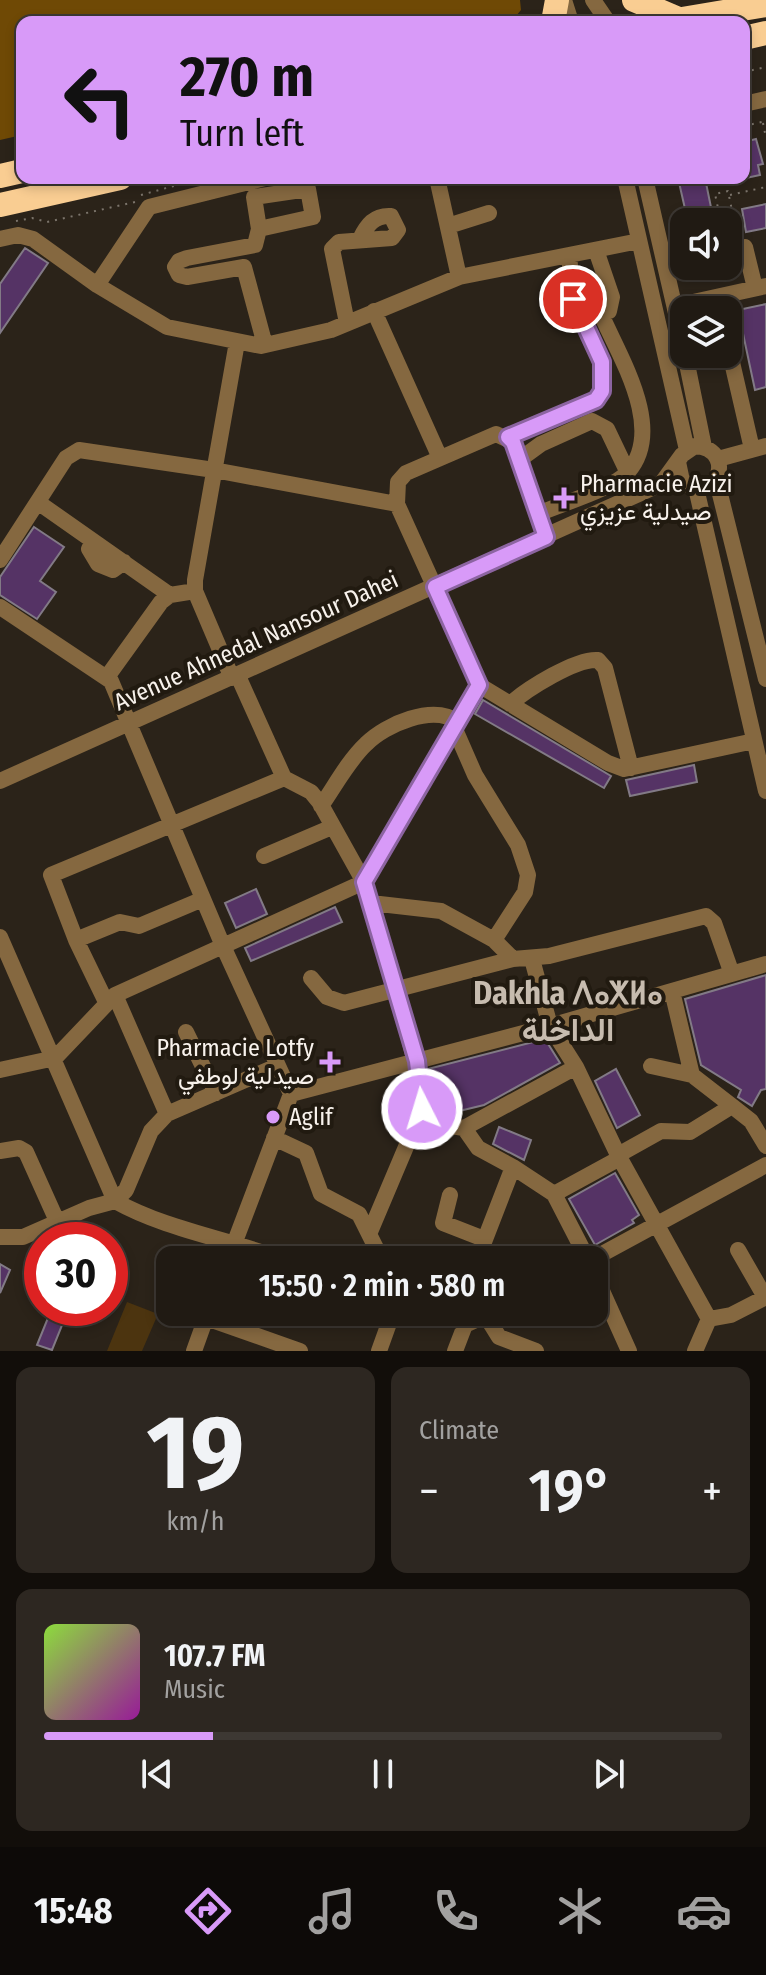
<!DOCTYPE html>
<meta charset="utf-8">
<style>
:root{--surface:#201a13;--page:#2d2721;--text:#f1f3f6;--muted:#a2a1a0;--line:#3d3833;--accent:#d89af8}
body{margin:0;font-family:"Fira Sans Condensed",Vazirmatn,"Noto Sans Tifinagh",sans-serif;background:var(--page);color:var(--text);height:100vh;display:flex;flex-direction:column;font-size:30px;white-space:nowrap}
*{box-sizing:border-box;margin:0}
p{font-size:26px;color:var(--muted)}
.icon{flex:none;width:44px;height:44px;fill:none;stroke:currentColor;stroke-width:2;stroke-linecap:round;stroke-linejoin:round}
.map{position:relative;height:1351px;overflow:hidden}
.details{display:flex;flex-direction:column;gap:16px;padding:16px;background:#120e0a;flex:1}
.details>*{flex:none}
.guide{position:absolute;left:16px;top:16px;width:734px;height:168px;border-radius:16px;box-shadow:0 4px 12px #0003,0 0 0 2px var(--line);background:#d89af8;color:#111;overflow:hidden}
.tools{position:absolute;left:670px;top:208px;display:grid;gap:16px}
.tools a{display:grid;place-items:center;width:72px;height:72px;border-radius:16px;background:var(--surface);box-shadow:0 4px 12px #0003,0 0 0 2px var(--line);font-size:40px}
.speed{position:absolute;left:24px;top:1222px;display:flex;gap:16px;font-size:40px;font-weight:700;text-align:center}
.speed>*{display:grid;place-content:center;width:104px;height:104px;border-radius:50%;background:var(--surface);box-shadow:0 4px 12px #0003,0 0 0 2px var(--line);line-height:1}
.speed .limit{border:12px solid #d22;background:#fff;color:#111}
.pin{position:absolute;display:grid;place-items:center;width:68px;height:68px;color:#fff;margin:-34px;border:4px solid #fff;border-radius:50%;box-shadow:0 2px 8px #0007}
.me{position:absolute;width:88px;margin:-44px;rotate:355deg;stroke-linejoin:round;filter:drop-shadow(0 0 6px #0008)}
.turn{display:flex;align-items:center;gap:28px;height:168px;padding:0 32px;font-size:36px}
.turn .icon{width:104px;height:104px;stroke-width:2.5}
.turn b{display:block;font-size:56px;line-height:68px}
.big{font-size:60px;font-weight:600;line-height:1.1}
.details .widget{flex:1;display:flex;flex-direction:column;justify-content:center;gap:12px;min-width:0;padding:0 28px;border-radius:16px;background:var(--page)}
.details .dial{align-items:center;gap:0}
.dial b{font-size:104px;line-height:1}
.song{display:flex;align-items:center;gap:24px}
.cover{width:96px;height:96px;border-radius:12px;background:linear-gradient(135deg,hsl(90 70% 55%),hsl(300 70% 35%))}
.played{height:8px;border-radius:4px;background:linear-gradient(90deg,var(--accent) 25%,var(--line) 25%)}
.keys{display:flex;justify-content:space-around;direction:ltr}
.heat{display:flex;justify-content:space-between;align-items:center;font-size:44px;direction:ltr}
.details .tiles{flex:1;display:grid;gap:16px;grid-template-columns:1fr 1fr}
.widget:last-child{grid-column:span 2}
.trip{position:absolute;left:156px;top:1246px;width:452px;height:80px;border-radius:16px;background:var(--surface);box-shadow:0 4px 12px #0003,0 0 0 2px var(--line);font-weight:600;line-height:80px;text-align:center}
.menu{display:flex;height:128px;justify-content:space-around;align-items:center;background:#0d0a08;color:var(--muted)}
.menu .icon{width:56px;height:56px}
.menu .current{color:var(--accent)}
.menu b{font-size:36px;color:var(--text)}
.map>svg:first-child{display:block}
</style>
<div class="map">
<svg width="766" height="1351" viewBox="0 0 766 1351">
<rect width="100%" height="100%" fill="#2b2319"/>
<path fill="#4c340f" d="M738,244L743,267L693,279L690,266H728V246Z
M127,1302L158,1314L142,1351H107Z"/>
<path fill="#6f4905" d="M0,0H520L521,10L511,22H22V135L0,140Z"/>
<path fill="#553365" stroke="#827a86" stroke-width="2" d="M756,139L763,164L758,165L760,175L746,178L744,142Z
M678,178H705L714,222H688Z
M766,204V228L746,232L742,209Z
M25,248L48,263L0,333V284Z
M766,304V387L755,390L738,310Z
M34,527L64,547L40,581L56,592L37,619L0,595V577Z
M483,700L611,776L604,788L475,714Z
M694,765L697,782L630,796L626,780Z
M256,889L267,914L236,928L225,903Z
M335,907L342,922L251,961L245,948Z
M766,975V1089L761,1090L752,1106L738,1097L741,1090L701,1065L685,999Z
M545,1039L560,1063L484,1105L447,1114L438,1113L428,1069Z
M616,1069L640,1115L617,1128L595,1081Z
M499,1127L531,1140L524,1160L493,1144Z
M615,1173L639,1215L632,1220L634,1223L595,1245L569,1199Z
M0,1264L10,1270L0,1293Z
M52,1308H69L52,1350L37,1345Z"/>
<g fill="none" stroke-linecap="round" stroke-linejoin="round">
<path stroke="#7c756c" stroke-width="2" stroke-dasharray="2 6" stroke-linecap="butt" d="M744,72L766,67
M763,123L766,138
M744,126L766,121
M141,195L188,182
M730,195L766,187
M16,221L32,218L47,222L135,202
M721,222L715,194L728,191L737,235"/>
<path stroke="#856840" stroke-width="16" d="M564,0L571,22
M593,0L608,22
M744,104L766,99
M437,178L459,277
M625,178L687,450
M645,178L684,348
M308,189L313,217L259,229L254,197Z
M448,226L489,213
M259,229L255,245L187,258L179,261L175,267L179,275L187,277L244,267L265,345
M0,239L18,235L33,239L97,285L167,327L261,346L331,330L459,277L639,241
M745,247L755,288
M569,255L574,309L579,316L609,311L612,297L596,250
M97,285L149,207L265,178
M675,306L766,286
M374,311L440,458
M347,323L332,249L339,242L392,238L398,230L391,216C374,215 367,225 360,239
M728,345L752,449
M685,354L704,447
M508,437L596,400C615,375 592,342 583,316
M718,459L766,446
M519,460L541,444L592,421L607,429L628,473
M716,478L766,679
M661,484L682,455L695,446C717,447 726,466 713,483L696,488L682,481L678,462
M696,488L766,791
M39,503L170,595
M538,514C560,504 613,489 628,472C666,429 619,356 601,314
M93,541L89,549L98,564L113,570L124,562
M0,560L66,458L79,450L214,470L397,504
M0,607L111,681L223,946L291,1094
M238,676L284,778L311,792L320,803L364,882L397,989L423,1096L422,1109L370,1232
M107,677L161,602L170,595L195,591
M232,678L195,591V580L237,342
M479,685L397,504L398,482L406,473L496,434L513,442L546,537
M510,704C527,689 576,658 598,660L605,668L631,768
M454,727L475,775L518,845L528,875L525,892L494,940
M0,781L661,484L688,485
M321,806C335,786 348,761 366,744C386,724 433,704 458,722
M264,856L332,827
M371,903L441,911L494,940L513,959
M0,937L115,1201C167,1230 229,1239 284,1260
M76,940L120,922L139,926L203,899
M532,959L550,1026L576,1067L618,1155L709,1319
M311,978L327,997L344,1003L513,959L549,956L706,916L714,923L732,974
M672,991L692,1075
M115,995L167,1114
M106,1002L76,940L51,875L284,778
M186,1032L216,1093
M651,1066L692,1075L732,1106
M0,1070L55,1058L115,995L364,882L479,685L608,763L624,769L754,741
M291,1094L550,1026L766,964
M417,1121L464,1128L576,1067
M464,1128L478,1148L513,1167L477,1260
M274,1138L306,1153L321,1194L359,1214L382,1260
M0,1151L19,1148L26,1152L57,1221
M618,1155L661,1131L690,1132L732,1106L751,1121L766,1146
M513,1167L554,1194L620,1158
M554,1194L588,1260
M450,1195L443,1223L484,1239
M0,1237H23L89,1208L115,1201L126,1190L151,1131L167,1114L277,1066
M738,1250L765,1297
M228,1260L291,1094
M591,1260L766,1165
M594,1273L629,1351
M431,1312L456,1319L465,1325L493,1312
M486,1316L499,1337L536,1351
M206,1318L300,1351
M194,1351L208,1312
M379,1351L393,1312
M455,1351L465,1325
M695,1351L709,1319L731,1315L766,1297"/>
<path stroke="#f9cd92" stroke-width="24" d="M634,0L681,20
M553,22L557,0
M664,22L766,5
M744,38L766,33
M0,176L22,171
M0,205L120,178"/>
</g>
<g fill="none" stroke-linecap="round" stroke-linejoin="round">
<g stroke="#8c64a1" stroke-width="20">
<path id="route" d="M422,1109L417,1061L364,882L479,685L435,587L546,537L513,442L508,437L596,400L602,391V362L573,299"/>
</g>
<use href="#route" stroke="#d89af8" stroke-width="14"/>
</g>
<g fill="#d89af8" stroke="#211a10" stroke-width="3">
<path d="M560 486h8v8h8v8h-8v8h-8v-8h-8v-8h8z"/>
<path d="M326 1050h8v8h8v8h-8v8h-8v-8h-8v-8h8z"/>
<circle cx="273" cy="1117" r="8"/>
</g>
<g text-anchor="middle" stroke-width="8" stroke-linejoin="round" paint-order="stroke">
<g font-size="24" fill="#f8f2ec" stroke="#211a10" text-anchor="start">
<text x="580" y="492">Pharmacie Azizi<tspan x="580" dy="28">صيدلية عزيزي</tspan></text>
<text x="314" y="1056" text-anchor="end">Pharmacie Lotfy<tspan x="314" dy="28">صيدلية لوطفي</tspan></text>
<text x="289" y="1125">Aglif</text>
</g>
<g font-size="24" fill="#f8f2ec" stroke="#211a10">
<text transform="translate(256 641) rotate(-24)" y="8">Avenue Ahnedal Nansour Dahei</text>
</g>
<g font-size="32" font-weight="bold" fill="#c7bcaf" stroke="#211a10">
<text x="568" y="1004">Dakhla ⴷⴰⵅⵍⴰ<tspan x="568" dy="37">الداخلة</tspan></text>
</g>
</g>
</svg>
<div class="tools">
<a><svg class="icon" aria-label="sound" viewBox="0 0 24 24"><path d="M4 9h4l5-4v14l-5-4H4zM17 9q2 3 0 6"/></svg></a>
<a><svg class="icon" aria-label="layers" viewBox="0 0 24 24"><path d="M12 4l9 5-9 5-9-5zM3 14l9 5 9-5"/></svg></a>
</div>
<div class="speed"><div class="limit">30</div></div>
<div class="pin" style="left:573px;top:299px;background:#d93025"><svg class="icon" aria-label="arrive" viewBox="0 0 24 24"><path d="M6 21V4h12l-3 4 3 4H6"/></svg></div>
<svg class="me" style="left:422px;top:1109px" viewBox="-20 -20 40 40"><circle r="17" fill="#d89af8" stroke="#fff" stroke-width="3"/><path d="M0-11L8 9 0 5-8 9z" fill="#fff"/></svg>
<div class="trip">15:50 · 2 min · 580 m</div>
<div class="guide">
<div class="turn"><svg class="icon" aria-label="left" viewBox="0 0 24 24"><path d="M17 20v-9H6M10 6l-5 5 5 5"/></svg><div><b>270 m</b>Turn left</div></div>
</div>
</div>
<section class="details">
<div class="tiles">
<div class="widget dial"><b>19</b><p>km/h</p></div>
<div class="widget"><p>Climate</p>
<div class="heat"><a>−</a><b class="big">19°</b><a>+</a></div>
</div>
<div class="widget">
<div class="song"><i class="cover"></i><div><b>107.7 FM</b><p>Music</p></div></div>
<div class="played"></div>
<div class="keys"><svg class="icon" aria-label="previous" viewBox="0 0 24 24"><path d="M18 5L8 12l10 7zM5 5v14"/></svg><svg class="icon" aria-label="pause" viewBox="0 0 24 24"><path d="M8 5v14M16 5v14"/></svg><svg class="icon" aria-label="next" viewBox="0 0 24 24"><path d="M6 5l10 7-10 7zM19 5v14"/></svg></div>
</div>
</div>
</section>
<nav class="menu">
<b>15:48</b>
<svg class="icon current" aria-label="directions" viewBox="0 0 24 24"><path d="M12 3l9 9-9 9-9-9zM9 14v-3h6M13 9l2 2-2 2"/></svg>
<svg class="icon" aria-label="music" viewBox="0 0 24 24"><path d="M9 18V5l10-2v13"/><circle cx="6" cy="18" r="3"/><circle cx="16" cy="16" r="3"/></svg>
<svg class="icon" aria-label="phone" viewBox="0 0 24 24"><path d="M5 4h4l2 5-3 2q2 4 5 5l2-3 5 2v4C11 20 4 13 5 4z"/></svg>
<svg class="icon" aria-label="climate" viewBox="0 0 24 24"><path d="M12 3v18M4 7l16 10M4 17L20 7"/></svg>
<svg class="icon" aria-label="car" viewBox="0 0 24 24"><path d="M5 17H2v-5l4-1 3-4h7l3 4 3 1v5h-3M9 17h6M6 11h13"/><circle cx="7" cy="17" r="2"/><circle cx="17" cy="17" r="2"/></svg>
</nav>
